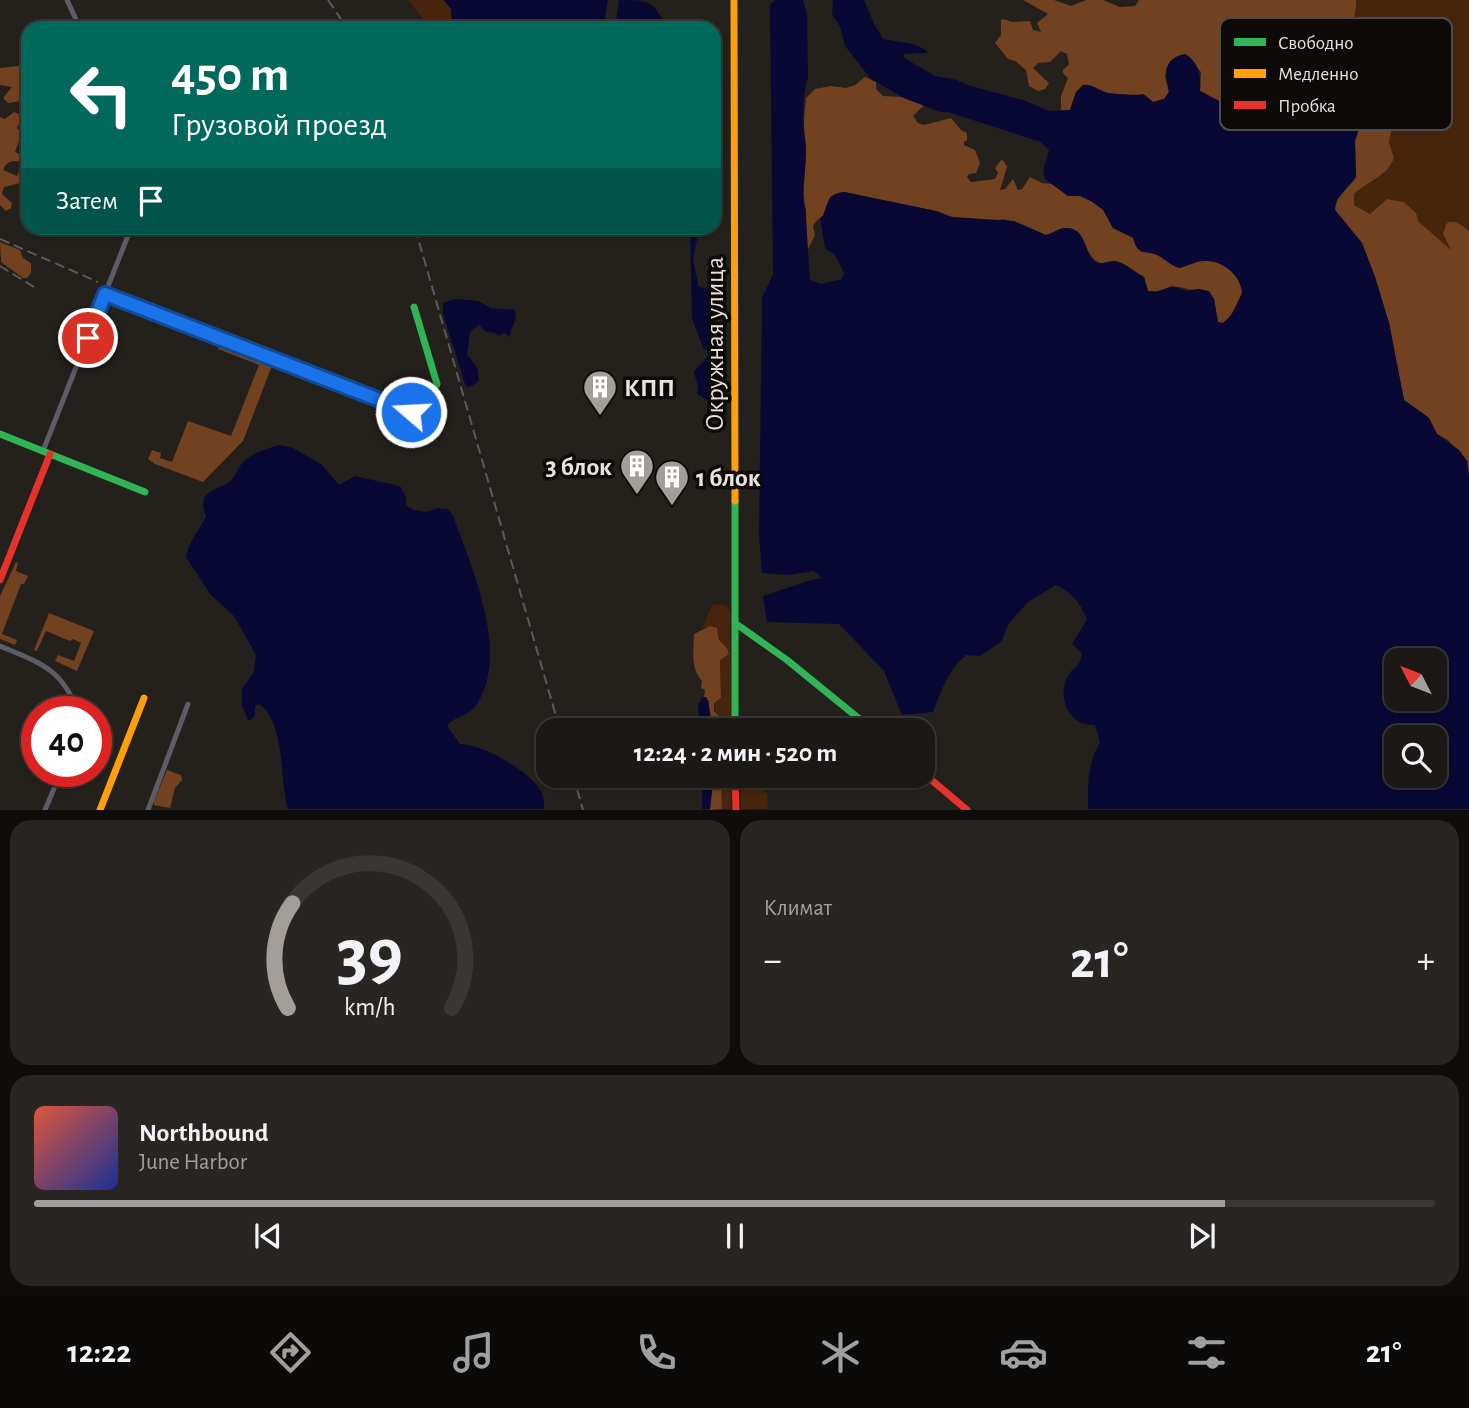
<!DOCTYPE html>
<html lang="ru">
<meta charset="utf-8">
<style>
:root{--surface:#1b1815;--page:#282522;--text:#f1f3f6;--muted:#a0a0a0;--line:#393734;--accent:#a39e9a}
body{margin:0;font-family:"Alegreya Sans",sans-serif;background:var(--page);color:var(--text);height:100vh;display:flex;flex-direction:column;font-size:26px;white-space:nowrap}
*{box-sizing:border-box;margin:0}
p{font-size:23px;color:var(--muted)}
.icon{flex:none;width:38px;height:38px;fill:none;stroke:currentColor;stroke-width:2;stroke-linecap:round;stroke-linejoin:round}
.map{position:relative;height:810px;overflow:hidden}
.details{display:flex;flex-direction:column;gap:10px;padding:10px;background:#0f0d0c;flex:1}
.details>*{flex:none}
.guide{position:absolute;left:21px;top:21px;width:700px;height:214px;border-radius:21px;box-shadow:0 2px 5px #0004,0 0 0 2px var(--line);background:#00695c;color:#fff;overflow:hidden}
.needle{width:46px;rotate:312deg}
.fabs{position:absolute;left:1384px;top:648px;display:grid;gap:14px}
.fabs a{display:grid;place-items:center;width:63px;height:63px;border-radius:14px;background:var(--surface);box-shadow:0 2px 5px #0004,0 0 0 2px var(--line);font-size:35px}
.speed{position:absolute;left:21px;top:696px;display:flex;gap:14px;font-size:35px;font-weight:700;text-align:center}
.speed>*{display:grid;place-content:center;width:91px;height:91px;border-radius:50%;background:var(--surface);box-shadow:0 2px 5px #0004,0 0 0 2px var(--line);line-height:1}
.speed .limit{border:10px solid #d22;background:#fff;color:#111}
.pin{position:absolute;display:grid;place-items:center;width:60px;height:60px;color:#fff;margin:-30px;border:4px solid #fff;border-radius:50%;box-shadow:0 2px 7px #0007}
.me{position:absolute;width:77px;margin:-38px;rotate:289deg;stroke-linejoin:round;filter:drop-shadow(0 0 5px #0008)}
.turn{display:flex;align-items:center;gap:24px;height:147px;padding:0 35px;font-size:32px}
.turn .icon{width:91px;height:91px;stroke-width:2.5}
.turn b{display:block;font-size:49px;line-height:60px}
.then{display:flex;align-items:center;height:66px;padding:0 35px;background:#0003;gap:14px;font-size:26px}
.big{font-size:52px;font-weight:700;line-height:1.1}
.details .widget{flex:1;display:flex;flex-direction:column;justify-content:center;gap:10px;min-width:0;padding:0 24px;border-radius:21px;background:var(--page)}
.details .dial{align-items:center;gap:0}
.dial svg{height:182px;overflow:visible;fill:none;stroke:var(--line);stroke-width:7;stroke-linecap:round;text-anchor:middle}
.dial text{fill:var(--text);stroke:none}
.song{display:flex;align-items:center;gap:21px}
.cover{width:84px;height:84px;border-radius:10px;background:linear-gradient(135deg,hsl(10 70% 55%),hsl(230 70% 35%))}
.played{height:7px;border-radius:4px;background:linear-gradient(90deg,var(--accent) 85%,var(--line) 85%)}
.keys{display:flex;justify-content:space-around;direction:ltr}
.heat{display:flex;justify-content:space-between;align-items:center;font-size:38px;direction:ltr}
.details .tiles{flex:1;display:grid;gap:10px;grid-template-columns:1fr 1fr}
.widget:last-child{grid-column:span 2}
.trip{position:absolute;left:536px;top:718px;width:399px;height:70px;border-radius:21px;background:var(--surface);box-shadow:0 2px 5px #0004,0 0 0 2px var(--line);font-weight:700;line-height:70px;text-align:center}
.menu{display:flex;height:112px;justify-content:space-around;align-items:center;background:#0b0a08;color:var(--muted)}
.menu .icon{width:49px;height:49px}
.menu .current{color:var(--accent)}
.menu b{font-size:32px;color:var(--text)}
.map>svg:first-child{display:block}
</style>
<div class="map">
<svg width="1469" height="810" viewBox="0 0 1469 810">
<rect width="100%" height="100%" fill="#24201c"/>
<path fill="#47240c" d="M408,0H444L451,9L452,28H430Z
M1356,0H1469V231L1461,224L1452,221L1444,227V237L1455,255L1419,222L1416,213L1404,202L1387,199L1370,214L1354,205V194C1368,181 1388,176 1394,158L1389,142L1395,113L1394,92L1391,68L1383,57L1371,55L1351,45C1347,31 1357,15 1356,0Z
M716,604L727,606L730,612L731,730H719V716L714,709L715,701L721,698L720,660L727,648L720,642L719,635L710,626L702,629L712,605Z
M721,775H731V809H722Z
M741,775H749L758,779L762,775L766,776L768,782L760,783L762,791L767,793L768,809H741Z"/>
<path fill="#714120" d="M1023,0H1054L1071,6L1086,0H1103L1120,7L1135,6L1139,0H1356C1357,16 1348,34 1351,45L1371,55L1383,57L1391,68L1394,92L1395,113L1389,142L1394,158C1388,176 1368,181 1354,194V205L1370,214L1387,199L1404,202L1416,213L1419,222L1451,250L1443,234L1446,224C1454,218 1462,225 1469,231V476L1467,461L1448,440L1437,434L1429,418L1404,400L1389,323L1375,277L1362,243L1335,210L1337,200L1356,177L1355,141L1362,119L1359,104L1344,91L1336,88L1329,74L1305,63L1300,62L1281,68C1276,93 1281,108 1268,130L1253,131L1222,119L1226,110L1223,103L1200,91L1201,72L1193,63L1167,66L1165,77L1169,92L1164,99L1153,102L1145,95C1138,96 1110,94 1105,92C1096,89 1093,84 1083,85L1076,92L1070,110H1061V96L1068,78L1063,73V70L1069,64L1067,54L1061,51L1050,62L1038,63L1033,68L1049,83L1045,89L1038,91L1029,86L1026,70L1015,61L1008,59L995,43L1001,35V20L1003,19L1012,22L1030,21L1033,30L1041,32L1037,23L1048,14Z
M28,65V100L8,103L3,98L12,87L0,85V68Z
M865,77L876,82V89L883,96L901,97L924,105L913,116L918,123L924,125L951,118L961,130L967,133V140L964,142V145L975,150L980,163L976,173L969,174L967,177L971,182L995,179L998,173L995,168L1001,160L1004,161L1007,167L1000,190L1005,189L1013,179L1018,190L1022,189L1030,177L1042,183L1052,184L1068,196H1080L1091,201L1103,209L1113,228L1134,238C1139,259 1145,248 1159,256C1166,260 1171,264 1179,268C1188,266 1196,261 1205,260C1219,260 1242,275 1242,290C1242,300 1231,317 1223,323L1218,322L1214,299L1199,289C1186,291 1186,287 1176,287C1166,287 1158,293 1148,291L1144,277C1137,273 1132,269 1125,265C1117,261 1106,266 1098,262C1083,255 1088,228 1066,228C1059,228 1053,234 1046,235L1024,225L1003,219L995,221L952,217L936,211L844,192L830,197L823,216L817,220L813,226L815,235L807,251L806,209L803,199L806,148L803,129L806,98L815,89L831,86L846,88L855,85Z
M14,112L22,115L17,128L22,133L15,152L25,157L27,161C16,163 9,157 3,170L17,176L21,167H28V181L4,187L2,194L12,203L11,208L6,211L0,205V117L5,119Z
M0,242L20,250L23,258L31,263V273L27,278H23L1,262Z
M220,344L273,363L243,441L203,482L155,464L148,459L152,450L161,453L160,458L172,462L188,421L231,436L259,365L218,349Z
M16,562L18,563L16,571L28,576L24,584H21L2,634L17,640L15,645L0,639V596Z
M49,613L94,631L77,671L55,661L58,655L74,661L81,643L73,639L70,641L46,631L37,651L34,650Z
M710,626L717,628L719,640L727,648L729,654L720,660L721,698L714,703V711L719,716V730H712L709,718V701L704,697L705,690L701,688L702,681C690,668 694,651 694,634Z
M167,770L181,775L182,780L175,788L170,808L154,805V801Z
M711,775H721L722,809L710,810L712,791Z"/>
<path fill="#090834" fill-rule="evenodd" d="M444,0H608L603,28H452L451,9Z
M619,0C650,0 652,0 667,28L653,23L650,28H615Z
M775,0H803L807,14L808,77C801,98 803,124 806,146C807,163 802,186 804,200C807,226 808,253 810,280L821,284L842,279L844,273L835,255L825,248L820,218L823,216C828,203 828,193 844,192L936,211L952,217L1014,221L1045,235C1053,234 1059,227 1066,228C1089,228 1082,257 1098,263C1103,264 1109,261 1115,261C1126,263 1134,272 1144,277L1148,291L1157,292L1172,286L1187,291L1199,289L1209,291L1214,299L1218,322L1223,323L1231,316L1242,293C1241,276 1224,261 1207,261C1197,260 1188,266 1179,268C1170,265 1166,260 1159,256C1145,248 1139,259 1133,238L1113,228L1103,210L1091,201L1080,196H1068L1045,179L1043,171L1049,150L1041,142L948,112H940L904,98L871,79L845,46L840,27L832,14L833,0H864L874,24L883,39L913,44L926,50L927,53L906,54L903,55L904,58L935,76L957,80L967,85L1023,100L1049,111L1070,110L1076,92L1083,85C1093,85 1095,88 1104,92C1109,94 1138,96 1143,94L1153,102L1164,99L1169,92C1165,74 1163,58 1185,54C1199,62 1201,76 1200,91L1223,103L1226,112L1222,119L1253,131H1267C1270,125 1276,119 1278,112C1281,94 1271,71 1290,59L1328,73L1336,88L1344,91L1359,104L1362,119L1355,141L1356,177C1349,188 1335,195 1335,210L1362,243L1375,277L1389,323L1404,400L1429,418L1437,434L1459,450L1467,461L1469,476V809H1088C1088,784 1087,765 1100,742L1095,725C1090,725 1083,724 1079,722C1064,712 1059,692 1068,676C1074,665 1079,670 1082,653L1072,644L1087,619C1080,603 1073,593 1056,585L1028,602L1009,623L1001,642L980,656L966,655C948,670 941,691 933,712L902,715L884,671L839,624L767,622L763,596L811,580L822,578L814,571L788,575L762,573L759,535L762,298L773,274L770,5ZM1396,660H1435V698H1396ZM1396,737H1435V775H1396Z
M690,228H693L697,239L693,260L699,287L709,289L716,323L715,336L708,350H704L692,319Z
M454,299L478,301L491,308L515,310C518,323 510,326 510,337L504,333L498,336L496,333L485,331L479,325L470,332L467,355L478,369L479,381L472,386L467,387L465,384L443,314V303Z
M708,356C725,373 716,400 712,421L706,415L709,401L697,394L698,387L694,372Z
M279,445L291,447L321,464L339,485L355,476C371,480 385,482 401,487L406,497V505L414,510L426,512L438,508L448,509L453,516C472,569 510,652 477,704C468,717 455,715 447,726L460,744C483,744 532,772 542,793C544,797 544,805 544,809H288C279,780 286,722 259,704L255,706V716L251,720H248L242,705V689L254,672L256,655L234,616L211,595L186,557C191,537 198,533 206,516C195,488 219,492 231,480C235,476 237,471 240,466C249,453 265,450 279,445Z
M702,697H706C709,701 712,724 712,730H700L698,705Z
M702,775H711L712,791L710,809H702Z"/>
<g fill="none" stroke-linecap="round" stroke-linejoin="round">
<path stroke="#5b5c66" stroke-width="5" d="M67,0L80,28
M43,451L131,228
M0,646C40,663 62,668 78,712
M45,810L61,772
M148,810L188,704"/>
<path stroke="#30b455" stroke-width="7" d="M105,294L411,412L428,402L437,384L414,307
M0,434L145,492
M735,501V730
M735,623L787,660L873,730"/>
<path stroke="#ff9f0a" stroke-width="7" d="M734,0L735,501
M100,810L144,698"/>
<path stroke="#e5322d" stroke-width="7" d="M0,580L50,454
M922,772L967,810
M735,775L736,810"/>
<path stroke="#5a5a5d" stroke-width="2" stroke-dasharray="10 5" stroke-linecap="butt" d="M328,0L347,28
M415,228L560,730
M0,239L98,282
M0,266L34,287
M573,775L583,810"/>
</g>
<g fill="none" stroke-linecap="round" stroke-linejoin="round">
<g stroke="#114b97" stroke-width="18">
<path id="route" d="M88,338L105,294L411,412"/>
</g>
<use href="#route" stroke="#1a73e8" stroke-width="12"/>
</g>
<defs>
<g id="building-pin" transform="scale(1.75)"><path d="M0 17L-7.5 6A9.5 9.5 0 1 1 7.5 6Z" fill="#a39e9a" stroke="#0e0a07"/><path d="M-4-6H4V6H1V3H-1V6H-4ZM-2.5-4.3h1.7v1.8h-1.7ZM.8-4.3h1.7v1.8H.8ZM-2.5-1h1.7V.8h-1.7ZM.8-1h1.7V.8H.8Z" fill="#fff"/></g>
</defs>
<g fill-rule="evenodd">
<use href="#building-pin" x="600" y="387"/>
<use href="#building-pin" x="637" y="466"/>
<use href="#building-pin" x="672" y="477"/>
</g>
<g text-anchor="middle" stroke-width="7" stroke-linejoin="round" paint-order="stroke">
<g font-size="26" fill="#e8e2de" stroke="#0e0a07">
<text transform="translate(714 344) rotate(-90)" y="9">Окружная улица</text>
</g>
<g font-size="26" font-weight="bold" fill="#e8e2de" stroke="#0e0a07" text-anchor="start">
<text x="624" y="396">КПП</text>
<text x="612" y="475" text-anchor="end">3 блок</text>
<text x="696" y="486">1 блок</text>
</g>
</g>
<rect x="1220" y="18" width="232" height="112" rx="10" fill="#0e0a07" stroke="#4f4b48" stroke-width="2"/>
<rect x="1234" y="38" width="32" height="8" fill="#30b455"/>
<rect x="1234" y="69" width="32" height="9" fill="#ff9f0a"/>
<rect x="1234" y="101" width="32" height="8" fill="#e5322d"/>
<g font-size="19" fill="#e8e2de">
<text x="1278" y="49">Свободно</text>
<text x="1278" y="80">Медленно</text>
<text x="1278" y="112">Пробка</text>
</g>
</svg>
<div class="fabs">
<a><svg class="needle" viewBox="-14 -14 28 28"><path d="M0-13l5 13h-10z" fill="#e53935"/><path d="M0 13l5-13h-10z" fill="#a0a0a0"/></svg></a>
<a><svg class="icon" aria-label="search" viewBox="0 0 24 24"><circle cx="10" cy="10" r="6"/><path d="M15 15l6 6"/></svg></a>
</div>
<div class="speed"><div class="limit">40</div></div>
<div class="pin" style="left:88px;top:338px;background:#d93025"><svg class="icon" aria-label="arrive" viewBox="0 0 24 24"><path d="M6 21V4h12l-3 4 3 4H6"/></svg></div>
<svg class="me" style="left:411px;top:412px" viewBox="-20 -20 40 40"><circle r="17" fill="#1a73e8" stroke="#fff" stroke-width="3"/><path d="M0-11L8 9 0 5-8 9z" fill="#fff"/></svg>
<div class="trip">12:24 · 2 мин · 520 m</div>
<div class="guide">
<div class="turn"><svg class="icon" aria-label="left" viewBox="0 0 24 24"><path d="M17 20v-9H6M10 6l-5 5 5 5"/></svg><div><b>450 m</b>Грузовой проезд</div></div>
<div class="then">Затем<svg class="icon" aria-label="arrive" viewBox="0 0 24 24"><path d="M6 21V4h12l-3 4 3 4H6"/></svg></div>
</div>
</div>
<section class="details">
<div class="tiles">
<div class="widget dial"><svg viewBox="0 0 100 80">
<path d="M14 69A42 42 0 1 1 86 69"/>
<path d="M14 69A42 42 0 0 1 16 23" stroke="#a39e9a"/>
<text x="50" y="56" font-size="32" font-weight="700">39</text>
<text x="50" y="72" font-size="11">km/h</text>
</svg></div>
<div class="widget"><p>Климат</p>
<div class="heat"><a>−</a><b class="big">21°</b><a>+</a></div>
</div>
<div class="widget">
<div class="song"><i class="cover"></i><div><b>Northbound</b><p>June Harbor</p></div></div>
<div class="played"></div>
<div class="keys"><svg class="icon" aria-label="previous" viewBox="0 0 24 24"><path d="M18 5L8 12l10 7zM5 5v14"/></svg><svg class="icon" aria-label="pause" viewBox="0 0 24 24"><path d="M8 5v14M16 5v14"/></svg><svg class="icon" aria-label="next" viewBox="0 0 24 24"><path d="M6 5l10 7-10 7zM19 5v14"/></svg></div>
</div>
</div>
</section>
<nav class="menu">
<b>12:22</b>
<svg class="icon current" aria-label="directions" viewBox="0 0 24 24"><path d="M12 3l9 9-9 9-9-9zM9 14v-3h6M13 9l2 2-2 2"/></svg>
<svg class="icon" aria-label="music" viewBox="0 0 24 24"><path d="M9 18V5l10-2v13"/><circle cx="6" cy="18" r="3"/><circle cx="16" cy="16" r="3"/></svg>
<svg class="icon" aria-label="phone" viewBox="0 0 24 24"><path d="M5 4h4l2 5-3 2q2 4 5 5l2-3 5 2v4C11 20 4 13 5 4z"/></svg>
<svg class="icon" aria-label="climate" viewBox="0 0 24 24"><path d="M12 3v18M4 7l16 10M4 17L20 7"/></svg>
<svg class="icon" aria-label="car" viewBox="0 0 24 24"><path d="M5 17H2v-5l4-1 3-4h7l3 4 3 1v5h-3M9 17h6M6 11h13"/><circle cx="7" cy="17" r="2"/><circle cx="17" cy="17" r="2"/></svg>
<svg class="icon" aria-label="filters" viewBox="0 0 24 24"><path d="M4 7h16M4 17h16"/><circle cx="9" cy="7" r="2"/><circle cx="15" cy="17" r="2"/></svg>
<b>21°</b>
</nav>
